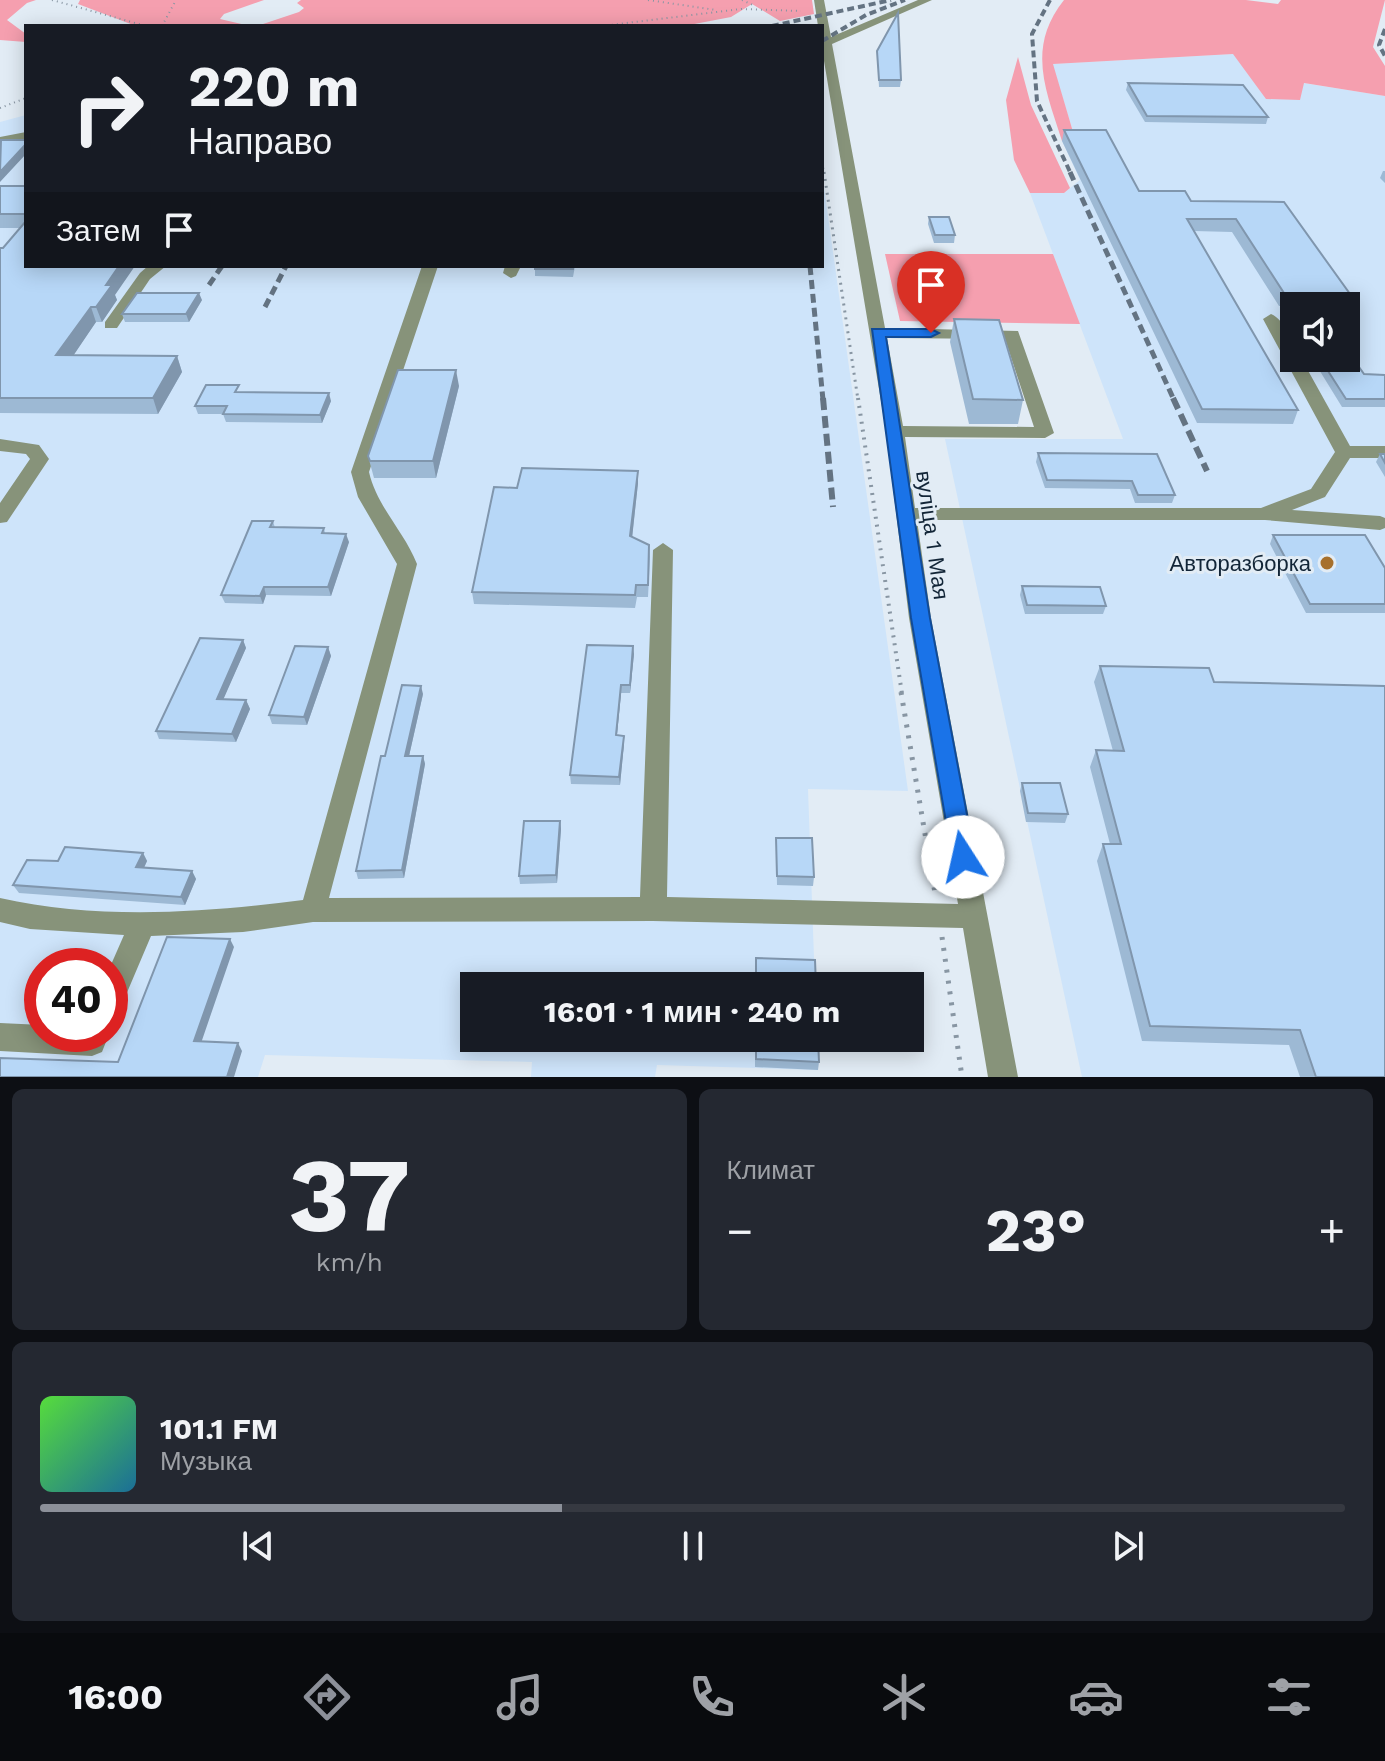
<!DOCTYPE html>
<html lang="ru">
<meta charset="utf-8">
<style>
:root{--surface:#171b24;--page:#242831;--text:#f1f3f6;--muted:#9ea1a6;--line:#363941;--accent:#8c9099}
body{margin:0;font-family:"Work Sans",sans-serif;background:var(--page);color:var(--text);height:100vh;display:flex;flex-direction:column;font-size:30px;white-space:nowrap}
*{box-sizing:border-box;margin:0}
p{font-size:26px;color:var(--muted)}
.icon{flex:none;width:44px;height:44px;fill:none;stroke:currentColor;stroke-width:2;stroke-linecap:round;stroke-linejoin:round}
.map{position:relative;height:1077px;overflow:hidden}
.drawer{display:flex;flex-direction:column;gap:12px;padding:12px;background:#0d0f14;flex:1}
.drawer>*{flex:none}
.banner{position:absolute;left:24px;top:24px;width:800px;height:244px;border-radius:0px;box-shadow:0 4px 20px #0003;background:#171b24;color:var(--text);overflow:hidden}
.tools{position:absolute;left:1280px;top:292px;display:grid;gap:16px}
.tools a{display:grid;place-items:center;width:80px;height:80px;border-radius:0px;background:var(--surface);box-shadow:0 4px 20px #0003;font-size:40px}
.speed{position:absolute;left:24px;top:948px;display:flex;gap:16px;font-size:40px;font-weight:700;text-align:center}
.speed>*{display:grid;place-content:center;width:104px;height:104px;border-radius:50%;background:var(--surface);box-shadow:0 4px 20px #0003;line-height:1}
.speed .limit{border:12px solid #d22;background:#fff;color:#111}
.pin{position:absolute;display:grid;place-items:center;width:68px;height:68px;color:#fff;margin:-82px -34px;border-radius:50% 50% 50% 0;rotate:-45deg;box-shadow:0 0 8px #0007}
.pin .icon{rotate:45deg}
.me{position:absolute;width:88px;margin:-44px;rotate:350deg;stroke-linejoin:round;filter:drop-shadow(0 0 6px #0008)}
.turn{display:flex;align-items:center;gap:28px;height:168px;padding:0 32px;font-size:36px}
.turn .icon{width:104px;height:104px;stroke-width:2.5}
.turn b{display:block;font-size:56px;line-height:68px}
.then{display:flex;align-items:center;height:76px;padding:0 32px;background:#0003;gap:16px;font-size:30px}
.big{font-size:60px;font-weight:700;line-height:1.1}
.drawer .card{flex:1;display:flex;flex-direction:column;justify-content:center;gap:12px;min-width:0;padding:0 28px;border-radius:12px;background:var(--page)}
.drawer .dial{align-items:center;gap:0}
.dial b{font-size:104px;line-height:1}
.song{display:flex;align-items:center;gap:24px}
.cover{width:96px;height:96px;border-radius:12px;background:linear-gradient(135deg,hsl(110 70% 55%),hsl(200 70% 35%))}
.played{height:8px;border-radius:4px;background:linear-gradient(90deg,var(--accent) 40%,var(--line) 40%)}
.keys{display:flex;justify-content:space-around;direction:ltr}
.heat{display:flex;justify-content:space-between;align-items:center;font-size:44px;direction:ltr}
.drawer .tiles{flex:1;display:grid;gap:12px;grid-template-columns:1fr 1fr}
.card:last-child{grid-column:span 2}
.trip{position:absolute;left:460px;top:972px;width:464px;height:80px;border-radius:0px;background:var(--surface);box-shadow:0 4px 20px #0003;font-weight:700;line-height:80px;text-align:center}
.tabs{display:flex;height:128px;justify-content:space-around;align-items:center;background:#090b0e;color:var(--muted)}
.tabs .icon{width:56px;height:56px}
.tabs .current{color:var(--accent)}
.tabs b{font-size:36px;color:var(--text)}
.map>svg:first-child{display:block}
</style>
<div class="map">
<svg width="1385" height="1077" viewBox="0 0 1385 1077">
<rect width="100%" height="100%" fill="#e2ecf5"/>
<path fill="#cee4fa" fill-rule="evenodd" d="M1233,54L1303,83L1385,96V1077H1082L945,439H1123L1030,193H1064L1080,180L1062,141H1076L1052,64ZM1294,306H1346V358H1294Z
M26,115V266H822V173L908,791L808,789L815,986H474V1038H817L818,1070L657,1065L655,1077H531L532,1062L265,1055L258,1077H0V122ZM42,966H110V1034H42Z"/>
<path fill="#f59faf" d="M0,0H36L27,3L7,20L26,34V42L0,40Z
M80,0H264L224,14L220,19L250,26H136L78,4Z
M301,0H812L814,14L780,21L752,4L731,17L684,26H257L299,12L304,8L297,3Z
M1064,0H1246L1278,4L1281,0H1385L1373,47L1385,66V96L1304,83L1300,100L1266,99L1233,54L1053,64L1076,142L1062,141C1046,90 1026,48 1064,0Z
M1018,57L1031,105L1070,188L1064,193H1030L1014,160L1006,100Z
M885,254H1053L1080,324L900,321Z"/>
<g fill="none" stroke-linecap="round" stroke-linejoin="round">
<path stroke="#8896a3" stroke-width="2" stroke-dasharray="1 4" stroke-linecap="butt" d="M52,0L146,26
M648,0L716,10
M742,0L755,6
M162,26L176,0
M602,26L741,9L801,11
M0,108L26,98
M822,158L824,174"/>
<path stroke="#8896a3" stroke-width="3" stroke-dasharray="2 5" stroke-linecap="butt" d="M824,172L858,400"/>
<path stroke="#8896a3" stroke-width="4" stroke-dasharray="2 6" stroke-linecap="butt" d="M858,398L902,694"/>
<path stroke="#8896a3" stroke-width="5" stroke-dasharray="3 8" stroke-linecap="butt" d="M901,692L935,893
M942,937L962,1077"/>
<path fill="#87937a" fill-rule="evenodd" d="M814,0H824L831,37L918,0H932L832,44L885,328L1018,331L1054,433L1045,438L905,437L915,508H1261L1311,489L1335,452L1263,319L1271,314C1285,320 1294,343 1294,358H1301L1350,446H1385V458H1350L1325,497L1292,510L1380,516L1385,518V528L1380,530L1265,520H917L931,618L1018,1077H988L963,928L653,921L313,922L243,932L151,936L120,1009L110,1013V967L124,935L30,929L0,922V898C97,920 204,913 303,900L397,564L358,497L351,472L422,266H438L369,472C377,507 404,531 417,564L329,898L640,897L653,550L663,543L673,550L667,897L958,904L909,618L886,431L822,49V26H818ZM887,338L1005,339L1034,427L903,426Z
M26,132V140L0,145V137Z
M148,266H166L150,279L117,328H105V322L140,273Z
M505,266H521L516,276L511,278L503,273Z
M0,439L39,445L49,459L7,522L0,523V503L30,459L26,454L0,451Z
M0,1023L42,1025V1034H109L102,1052L92,1056L0,1051Z"/>
<path stroke="#647382" stroke-width="4" stroke-dasharray="7 4" stroke-linecap="butt" d="M1050,0L1032,34L1037,101L1071,174
M772,26L891,0
M1385,29L1379,45L1385,56
M822,41L866,15L905,0"/>
<path stroke="#647382" stroke-width="5" stroke-dasharray="9 5" stroke-linecap="butt" d="M1070,172L1174,400
M810,266L823,400
M209,285L222,266
M265,307L286,266"/>
<path stroke="#647382" stroke-width="6" stroke-dasharray="12 6" stroke-linecap="butt" d="M823,398L833,507
M1173,398L1207,471"/>
</g>
<path fill="#9db9d4" d="M877,51L901,80L900,87H879Z
M1128,83L1268,117L1266,124L1145,122L1126,90Z
M1064,130L1139,191L1191,201L1284,202L1350,294L1345,306H1279L1232,232L1194,231L1298,410L1293,424L1197,423L1062,141Z
M1383,171H1385V183L1380,178Z
M0,186H26V266L115,295L117,300L102,322H96L73,355L177,356L182,372L158,414L0,413V248H3L20,228H0Z
M929,217L955,235L954,243H934L928,224Z
M535,266H575L573,277L535,276Z
M202,300L189,322H125L122,314Z
M954,319L1023,400L1018,424H969L950,342Z
M1321,360L1364,374L1385,375V407H1342L1318,368Z
M459,386L436,478H374L368,456Z
M241,392L331,401L322,423L226,422L223,414H198L195,406Z
M1038,453L1157,454L1175,495L1172,503H1135L1130,489L1045,488L1036,462Z
M1380,454H1385V477L1376,462Z
M638,471V483L632,537L649,545L650,557L648,597H637L635,608L474,604L472,592L517,488Z
M273,521L275,528H324L325,533L349,542L331,596L266,595L263,604L225,603L221,595Z
M1273,535L1385,568V613H1306L1270,544Z
M1022,586L1106,606L1103,614H1025L1020,595Z
M243,640L246,648L223,699L246,700L250,709L236,742L159,739L156,731Z
M328,647L331,656L307,725L272,724L269,715Z
M634,654L630,693H621L617,735L624,744L620,785L571,784L570,775Z
M1100,666L1214,682L1385,1077H1300L1289,1045L1142,1041L1097,861L1103,844H1110L1090,767L1096,750L1113,751L1094,682Z
M423,694L409,756H423L425,764L404,878L358,879L356,871L385,756Z
M1022,783L1068,814L1065,823L1026,822L1020,791Z
M560,821L561,829L557,883L520,884L519,876Z
M776,838L814,877L813,886L777,885Z
M143,853L147,861L144,868L192,871L196,879L185,905L19,893L13,885L58,861Z
M755,1038L819,1062L818,1070L755,1067Z"/>
<path fill="#8096ad" d="M26,144V154L0,182V172Z
M119,266H135L115,295L117,300L102,322L96,307L106,285Z
M199,293L202,300L189,322L186,314Z
M91,307L96,322L63,371L56,355Z
M177,356L182,372L158,414L153,398Z
M456,370L459,386L436,478L433,461Z
M329,393L331,401L322,423L320,415Z
M638,471V483L631,548L630,536Z
M346,534L349,542L331,596L328,587Z
M264,587L266,595L263,604L260,596Z
M243,640L246,648L220,707L217,699Z
M633,646L634,654L630,693V685Z
M328,647L331,656L307,725L304,717Z
M621,685V693L616,744V735Z
M421,686L423,694L407,765L405,756Z
M246,700L250,709L236,742L232,734Z
M624,736V744L620,785L619,777Z
M423,756L425,764L404,878L402,870Z
M560,821L561,829L557,883L556,875Z
M143,853L147,861L140,876L136,867Z
M192,871L196,879L185,905L181,897Z
M230,939L234,947L199,1049L194,1041Z
M238,1043L242,1051L234,1077H227Z"/>
<path fill="#b7d7f7" stroke="#8096ad" stroke-width="2" d="M898,13L901,80H879L877,51Z
M1128,83L1243,85L1268,117L1147,116Z
M1064,130H1106L1139,191H1185L1191,201L1284,202L1350,294L1284,293L1236,219H1187L1298,410L1202,409Z
M1,140H26V144L0,172Z
M0,186H26V214H0Z
M929,217H949L955,235H935Z
M26,221V266H119L106,285H112L96,307H91L56,355L177,356L153,398H0V248H3Z
M535,266H573V269H535Z
M137,293H199L186,314H122Z
M954,319L999,320L1023,400L973,399Z
M1321,360H1354L1364,374L1385,375V399H1346Z
M398,370H456L433,461H370L368,456Z
M206,385H239L235,392L329,393L320,415L223,414L227,406H195Z
M1038,453L1157,454L1175,495H1138L1132,481L1047,480Z
M1380,454H1385V463Z
M522,468L638,471L630,536L649,545L648,585H636L635,595L472,592L494,487L517,488Z
M252,521H273L270,527L324,528L322,533L346,534L328,587H264L260,596L221,595Z
M1273,535H1365L1385,568V604H1310Z
M1022,586L1100,587L1106,606L1027,605Z
M200,638L243,640L217,699L246,700L232,734L156,731Z
M587,645L633,646L630,685H621L616,735L624,736L619,777L570,775Z
M295,646L328,647L304,717L269,715Z
M1100,666L1209,668L1214,682L1385,686V1077H1316L1300,1030L1150,1026L1103,844H1121L1096,750L1124,751Z
M402,685L421,686L405,756H423L402,870L356,871L381,756H385Z
M1022,783H1060L1068,814L1028,813Z
M524,821H560L556,875L519,876Z
M776,838H812L814,877L777,876Z
M65,847L143,853L136,867L192,871L181,897L13,885L27,860L58,861Z
M167,937L230,939L194,1041L238,1043L227,1077H0V1058L118,1062Z
M756,958L815,960L816,986H756Z
M756,1038H818L819,1062L756,1059Z"/>
<path fill="#1a73e8" stroke="#114b97" stroke-width="2" d="M872,329H931L939,333L931,337H886L930,618L975,857L972,864L963,867L955,864L952,857L911,618Z"/>
<circle fill="#a7702c" stroke="#e2ecf5" stroke-width="3" cx="1327" cy="563" r="8"/>
<g text-anchor="middle" stroke-width="6" stroke-linejoin="round" paint-order="stroke">
<g font-size="22" fill="#122537" stroke="#e2ecf5">
<text transform="translate(933 535) rotate(82)" y="8">вуліца 1 Мая</text>
</g>
<g font-size="22" fill="#122537" stroke="#e2ecf5" text-anchor="end">
<text x="1311" y="571">Авторазборка</text>
</g>
</g>
</svg>
<div class="tools">
<a><svg class="icon" aria-label="sound" viewBox="0 0 24 24"><path d="M4 9h4l5-4v14l-5-4H4zM17 9q2 3 0 6"/></svg></a>
</div>
<div class="speed"><div class="limit">40</div></div>
<div class="pin" style="left:931px;top:333px;background:#d93025"><svg class="icon" aria-label="arrive" viewBox="0 0 24 24"><path d="M6 21V4h12l-3 4 3 4H6"/></svg></div>
<svg class="me" style="left:963px;top:857px" viewBox="-20 -20 40 40"><circle r="19" fill="#fff"/><path d="M0-13L10 11 0 6-10 11z" fill="#1a73e8"/></svg>
<div class="trip">16:01 · 1 мин · 240 m</div>
<div class="banner">
<div class="turn"><svg class="icon" aria-label="right" viewBox="0 0 24 24"><path d="M7 20v-9h11M14 6l5 5-5 5"/></svg><div><b>220 m</b>Направо</div></div>
<div class="then">Затем<svg class="icon" aria-label="arrive" viewBox="0 0 24 24"><path d="M6 21V4h12l-3 4 3 4H6"/></svg></div>
</div>
</div>
<section class="drawer">
<div class="tiles">
<div class="card dial"><b>37</b><p>km/h</p></div>
<div class="card"><p>Климат</p>
<div class="heat"><a>−</a><b class="big">23°</b><a>+</a></div>
</div>
<div class="card">
<div class="song"><i class="cover"></i><div><b>101.1 FM</b><p>Музыка</p></div></div>
<div class="played"></div>
<div class="keys"><svg class="icon" aria-label="previous" viewBox="0 0 24 24"><path d="M18 5L8 12l10 7zM5 5v14"/></svg><svg class="icon" aria-label="pause" viewBox="0 0 24 24"><path d="M8 5v14M16 5v14"/></svg><svg class="icon" aria-label="next" viewBox="0 0 24 24"><path d="M6 5l10 7-10 7zM19 5v14"/></svg></div>
</div>
</div>
</section>
<nav class="tabs">
<b>16:00</b>
<svg class="icon current" aria-label="directions" viewBox="0 0 24 24"><path d="M12 3l9 9-9 9-9-9zM9 14v-3h6M13 9l2 2-2 2"/></svg>
<svg class="icon" aria-label="music" viewBox="0 0 24 24"><path d="M9 18V5l10-2v13"/><circle cx="6" cy="18" r="3"/><circle cx="16" cy="16" r="3"/></svg>
<svg class="icon" aria-label="phone" viewBox="0 0 24 24"><path d="M5 4h4l2 5-3 2q2 4 5 5l2-3 5 2v4C11 20 4 13 5 4z"/></svg>
<svg class="icon" aria-label="climate" viewBox="0 0 24 24"><path d="M12 3v18M4 7l16 10M4 17L20 7"/></svg>
<svg class="icon" aria-label="car" viewBox="0 0 24 24"><path d="M5 17H2v-5l4-1 3-4h7l3 4 3 1v5h-3M9 17h6M6 11h13"/><circle cx="7" cy="17" r="2"/><circle cx="17" cy="17" r="2"/></svg>
<svg class="icon" aria-label="filters" viewBox="0 0 24 24"><path d="M4 7h16M4 17h16"/><circle cx="9" cy="7" r="2"/><circle cx="15" cy="17" r="2"/></svg>
</nav>
